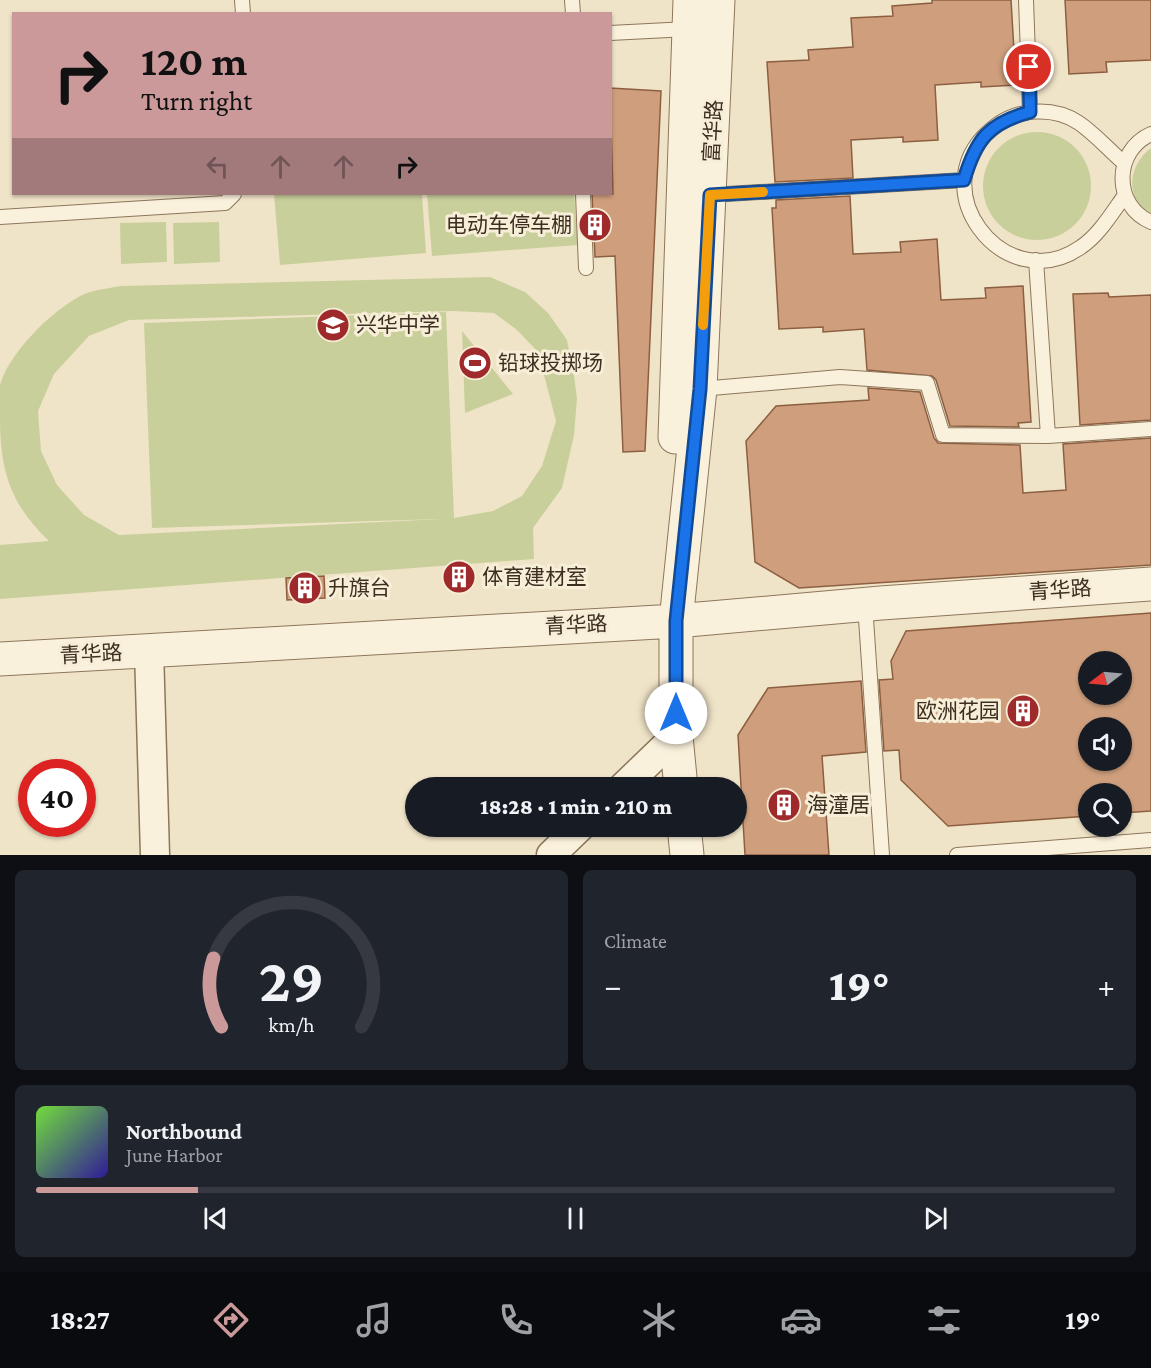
<!DOCTYPE html>
<meta charset="utf-8">
<style>
:root{--surface:#171b24;--page:#20242c;--text:#f1f3f6;--muted:#9ea1a6;--line:#363941;--accent:#cc999b}
body{margin:0;font-family:"Crimson Pro","Noto Sans SC",serif;background:var(--page);color:var(--text);height:100vh;display:flex;flex-direction:column;font-size:22px;white-space:nowrap}
*{box-sizing:border-box;margin:0}
p{font-size:20px;color:var(--muted)}
.icon{flex:none;width:33px;height:33px;fill:none;stroke:currentColor;stroke-width:2;stroke-linecap:round;stroke-linejoin:round}
.map{position:relative;height:855px;overflow:hidden}
.panel{display:flex;flex-direction:column;gap:15px;padding:15px;background:#0d0f14;flex:1}
.panel>*{flex:none}
.hud{position:absolute;left:12px;top:12px;width:600px;height:183px;border-radius:0px;box-shadow:0 2px 4px #0004;background:#cc999b;color:#111;overflow:hidden}
.needle{width:39px;rotate:254deg}
.buttons{position:absolute;left:1078px;top:651px;display:grid;gap:12px}
.buttons a{display:grid;place-items:center;width:54px;height:54px;border-radius:50%;background:var(--surface);box-shadow:0 2px 4px #0004;font-size:30px}
.speed{position:absolute;left:18px;top:759px;display:flex;gap:12px;font-size:30px;font-weight:700;text-align:center}
.speed>*{display:grid;place-content:center;width:78px;height:78px;border-radius:50%;background:var(--surface);box-shadow:0 2px 4px #0004;line-height:1}
.speed .limit{border:9px solid #d22;background:#fff;color:#111}
.pin{position:absolute;display:grid;place-items:center;width:51px;height:51px;color:#fff;margin:-26px;border:3px solid #fff;border-radius:50%;box-shadow:0 2px 6px #0007}
.me{position:absolute;width:66px;margin:-33px;rotate:0deg;stroke-linejoin:round;filter:drop-shadow(0 0 4px #0008)}
.turn{display:flex;align-items:center;gap:21px;height:126px;padding:0 30px;font-size:27px}
.turn .icon{width:78px;height:78px;stroke-width:2.5}
.turn b{display:block;font-size:42px;line-height:51px}
.lanes{display:flex;align-items:center;height:57px;padding:0 30px;background:#0003;justify-content:center;gap:30px;direction:ltr}
.lanes .off{opacity:.35}
.big{font-size:45px;font-weight:800;line-height:1.1}
.panel .widget{flex:1;display:flex;flex-direction:column;justify-content:center;gap:9px;min-width:0;padding:0 21px;border-radius:9px;background:var(--page)}
.panel .dial{align-items:center;gap:0}
.dial svg{height:156px;overflow:visible;fill:none;stroke:var(--line);stroke-width:7;stroke-linecap:round;text-anchor:middle}
.dial text{fill:var(--text);stroke:none}
.song{display:flex;align-items:center;gap:18px}
.cover{width:72px;height:72px;border-radius:9px;background:linear-gradient(135deg,hsl(100 70% 55%),hsl(250 70% 35%))}
.played{height:6px;border-radius:3px;background:linear-gradient(90deg,var(--accent) 15%,var(--line) 15%)}
.keys{display:flex;justify-content:space-around;direction:ltr}
.heat{display:flex;justify-content:space-between;align-items:center;font-size:33px;direction:ltr}
.panel .tiles{flex:1;display:grid;gap:15px;grid-template-columns:1fr 1fr}
.widget:last-child{grid-column:span 2}
.trip{position:absolute;left:405px;top:777px;width:342px;height:60px;border-radius:30px;background:var(--surface);box-shadow:0 2px 4px #0004;font-weight:800;line-height:60px;text-align:center}
.menu{display:flex;height:96px;justify-content:space-around;align-items:center;background:#090b0e;color:var(--muted)}
.menu .icon{width:42px;height:42px}
.menu .current{color:var(--accent)}
.menu b{font-size:27px;color:var(--text)}
.map>svg:first-child{display:block}
</style>
<div class="map">
<svg width="1151" height="855" viewBox="0 0 1151 855">
<rect width="100%" height="100%" fill="#f0e4c8"/>
<path fill="#c9cf9b" fill-rule="evenodd" d="M983 186a54 54 0 1 1 108 0a54 54 0 1 1-108 0Z
M1151,148V213C1123,199 1129,164 1151,148Z
M274,194H422L426,253L280,265Z
M427,194H574L578,245L432,256Z
M166,222L167,262L121,264L120,223Z
M219,222L220,262L174,264L173,223Z
M490,277L525,292L548,313L567,340L574,375L577,399L574,435L562,488L533,528L534,559L0,599V545L49,541C10,504 0,470 0,418C0,408 0,395 0,386C7,354 59,302 90,292C100,289 111,288 121,286ZM453,311L494,313L517,330L538,352L556,421L542,466L522,496L493,511L454,518L446,312L144,323L152,528L441,519L119,535L84,515L57,485L41,451L38,411L54,374L89,336L129,320Z
M462,331L513,394L465,413Z"/>
<path fill="#cf9f7d" stroke="#8d5f41" stroke-width="1.5" fill-rule="evenodd" d="M932,0H1011L1016,85L981,87V82L935,85L938,140L903,142V137L851,140L853,178L775,182L767,62L809,60L808,50L853,47L851,18L893,16L892,6L932,3Z
M1065,0H1151V60L1106,62L1107,72L1069,74Z
M610,88L661,91L645,451L623,452L615,256L595,257L592,194H613Z
M850,196L853,254L901,252L900,242L937,239L941,300L986,298L985,288L1023,286L1031,422L1018,423L1019,427L950,426L936,380L932,376L867,370L864,329L823,332V327L779,329L772,208H776V200Z
M1108,293L1109,297L1151,295V420L1080,425L1073,294Z
M868,388L920,392L934,438L938,443L1020,445L1023,493L1066,490L1063,444L1151,438V565L799,588L755,562L746,441L776,406L869,400Z
M324,576L325,598L287,600L286,578Z
M1151,613V811L1122,813V794H1089V816L948,826L901,780L899,750L884,751L879,680L893,679L891,661L906,631ZM1089,662H1122V694H1089ZM1089,728H1122V760H1089Z
M861,681L866,752L822,756L829,855H745L738,735L768,688Z"/>
<g fill="none" stroke-linecap="round" stroke-linejoin="round">
<g stroke="#8d765c" stroke-width="16">
<path id="service" d="M242,0L243,14
M572,0L573,14
M1026,0L1030,112
M610,33L688,29
M1151,134C1113,151 1113,206 1151,222
M1124,163C1109,150 1095,134 1079,123C1055,107 1020,108 997,125C915,184 1004,301 1081,247C1099,235 1112,213 1125,195
M583,194L586,268
M710,195L964,180
M0,217L225,203L234,194
M1036,260L1048,436
M700,389L840,377L927,383L943,435L1048,436L1151,429
M865,604L882,855
M957,855L1151,840"/>
</g>
<g stroke="#8d765c" stroke-width="31">
<path id="minor" d="M149,650L155,855
M622,788L676,736
M551,855L581,826"/>
</g>
<g stroke="#8d765c" stroke-width="35">
<path id="tertiary" d="M675,437L690,0
M0,659L676,621L881,603L1151,584
M681,788L676,736V621L700,389L718,0
M684,826L687,855"/>
</g>
<use href="#service" stroke="#faf1dc" stroke-width="14"/>
<use href="#minor" stroke="#faf1dc" stroke-width="28"/>
<use href="#tertiary" stroke="#faf1dc" stroke-width="33"/>
</g>
<g fill="none" stroke-linecap="round" stroke-linejoin="round">
<g stroke="#114b97" stroke-width="15">
<path id="route" d="M676,713V621L700,389L710,195L964,180C976,139 989,123 1030,112L1029,67"/>
</g>
<use href="#route" stroke="#1a73e8" stroke-width="10"/>
<path stroke="#f59e0b" stroke-width="10" d="M703,325L710,195L763,192"/>
</g>
<defs>
<g id="building-disc" transform="scale(1.725)"><circle r="9.5" fill="#9e2a2b" stroke="#f7eed8"/><path d="M-4-6H4V6H1V3H-1V6H-4ZM-2.5-4.3h1.7v1.8h-1.7ZM.8-4.3h1.7v1.8H.8ZM-2.5-1h1.7V.8h-1.7ZM.8-1h1.7V.8H.8Z" fill="#fff"/></g>
<g id="school-disc" transform="scale(1.725)"><circle r="9.5" fill="#9e2a2b" stroke="#f7eed8"/><path d="M0-5L7-2L0 1L-7-2ZM-4 1L0 2.5L4 1V4Q0 6-4 4Z" fill="#fff"/></g>
<g id="stadium-disc" transform="scale(1.725)"><circle r="9.5" fill="#9e2a2b" stroke="#f7eed8"/><path d="M0-5a6.5 5 0 1 0 0 10a6.5 5 0 1 0 0-10ZM-3.5-1.8h7v3.6h-7Z" fill="#fff"/></g>
</defs>
<g fill-rule="evenodd">
<use href="#building-disc" x="595" y="225"/>
<use href="#school-disc" x="333" y="325"/>
<use href="#stadium-disc" x="475" y="363"/>
<use href="#building-disc" x="459" y="577"/>
<use href="#building-disc" x="305" y="588"/>
<use href="#building-disc" x="1023" y="711"/>
<use href="#building-disc" x="784" y="805"/>
</g>
<g text-anchor="middle" stroke-width="6" stroke-linejoin="round" paint-order="stroke">
<g font-size="21" fill="#3d2e20" stroke="#f7eed8">
<text transform="translate(713 131) rotate(-87)" y="7">富华路</text>
<text transform="translate(1060 590) rotate(-4)" y="7">青华路</text>
<text transform="translate(576 625) rotate(-3)" y="7">青华路</text>
<text transform="translate(91 654) rotate(-3)" y="7">青华路</text>
</g>
<g font-size="21" fill="#3d2e20" stroke="#f7eed8" text-anchor="start">
<text x="572" y="232" text-anchor="end">电动车停车棚</text>
<text x="356" y="332">兴华中学</text>
<text x="498" y="370">铅球投掷场</text>
<text x="482" y="584">体育建材室</text>
<text x="328" y="595">升旗台</text>
<text x="1000" y="718" text-anchor="end">欧洲花园</text>
<text x="807" y="812">海潼居</text>
</g>
</g>
</svg>
<div class="buttons">
<a><svg class="needle" viewBox="-14 -14 28 28"><path d="M0-13l5 13h-10z" fill="#e53935"/><path d="M0 13l5-13h-10z" fill="#9ea1a6"/></svg></a>
<a><svg class="icon" aria-label="sound" viewBox="0 0 24 24"><path d="M4 9h4l5-4v14l-5-4H4zM17 9q2 3 0 6"/></svg></a>
<a><svg class="icon" aria-label="search" viewBox="0 0 24 24"><circle cx="10" cy="10" r="6"/><path d="M15 15l6 6"/></svg></a>
</div>
<div class="speed"><div class="limit">40</div></div>
<div class="pin" style="left:1029px;top:67px;background:#d93025"><svg class="icon" aria-label="arrive" viewBox="0 0 24 24"><path d="M6 21V4h12l-3 4 3 4H6"/></svg></div>
<svg class="me" style="left:676px;top:713px" viewBox="-20 -20 40 40"><circle r="19" fill="#fff"/><path d="M0-13L10 11 0 6-10 11z" fill="#1a73e8"/></svg>
<div class="trip">18:28 · 1 min · 210 m</div>
<div class="hud">
<div class="turn"><svg class="icon" aria-label="right" viewBox="0 0 24 24"><path d="M7 20v-9h11M14 6l5 5-5 5"/></svg><div><b>120 m</b>Turn right</div></div>
<div class="lanes"><svg class="icon off" aria-label="left" viewBox="0 0 24 24"><path d="M17 20v-9H6M10 6l-5 5 5 5"/></svg><svg class="icon off" aria-label="ahead" viewBox="0 0 24 24"><path d="M12 20V5M6 11l6-6 6 6"/></svg><svg class="icon off" aria-label="ahead" viewBox="0 0 24 24"><path d="M12 20V5M6 11l6-6 6 6"/></svg><svg class="icon" aria-label="right" viewBox="0 0 24 24"><path d="M7 20v-9h11M14 6l5 5-5 5"/></svg></div>
</div>
</div>
<section class="panel">
<div class="tiles">
<div class="widget dial"><svg viewBox="0 0 100 80">
<path d="M14 69A42 42 0 1 1 86 69"/>
<path d="M14 69A42 42 0 0 1 10 34" stroke="#cc999b"/>
<text x="50" y="56" font-size="32" font-weight="700">29</text>
<text x="50" y="72" font-size="11">km/h</text>
</svg></div>
<div class="widget"><p>Climate</p>
<div class="heat"><a>−</a><b class="big">19°</b><a>+</a></div>
</div>
<div class="widget">
<div class="song"><i class="cover"></i><div><b>Northbound</b><p>June Harbor</p></div></div>
<div class="played"></div>
<div class="keys"><svg class="icon" aria-label="previous" viewBox="0 0 24 24"><path d="M18 5L8 12l10 7zM5 5v14"/></svg><svg class="icon" aria-label="pause" viewBox="0 0 24 24"><path d="M8 5v14M16 5v14"/></svg><svg class="icon" aria-label="next" viewBox="0 0 24 24"><path d="M6 5l10 7-10 7zM19 5v14"/></svg></div>
</div>
</div>
</section>
<nav class="menu">
<b>18:27</b>
<svg class="icon current" aria-label="directions" viewBox="0 0 24 24"><path d="M12 3l9 9-9 9-9-9zM9 14v-3h6M13 9l2 2-2 2"/></svg>
<svg class="icon" aria-label="music" viewBox="0 0 24 24"><path d="M9 18V5l10-2v13"/><circle cx="6" cy="18" r="3"/><circle cx="16" cy="16" r="3"/></svg>
<svg class="icon" aria-label="phone" viewBox="0 0 24 24"><path d="M5 4h4l2 5-3 2q2 4 5 5l2-3 5 2v4C11 20 4 13 5 4z"/></svg>
<svg class="icon" aria-label="climate" viewBox="0 0 24 24"><path d="M12 3v18M4 7l16 10M4 17L20 7"/></svg>
<svg class="icon" aria-label="car" viewBox="0 0 24 24"><path d="M5 17H2v-5l4-1 3-4h7l3 4 3 1v5h-3M9 17h6M6 11h13"/><circle cx="7" cy="17" r="2"/><circle cx="17" cy="17" r="2"/></svg>
<svg class="icon" aria-label="filters" viewBox="0 0 24 24"><path d="M4 7h16M4 17h16"/><circle cx="9" cy="7" r="2"/><circle cx="15" cy="17" r="2"/></svg>
<b>19°</b>
</nav>
